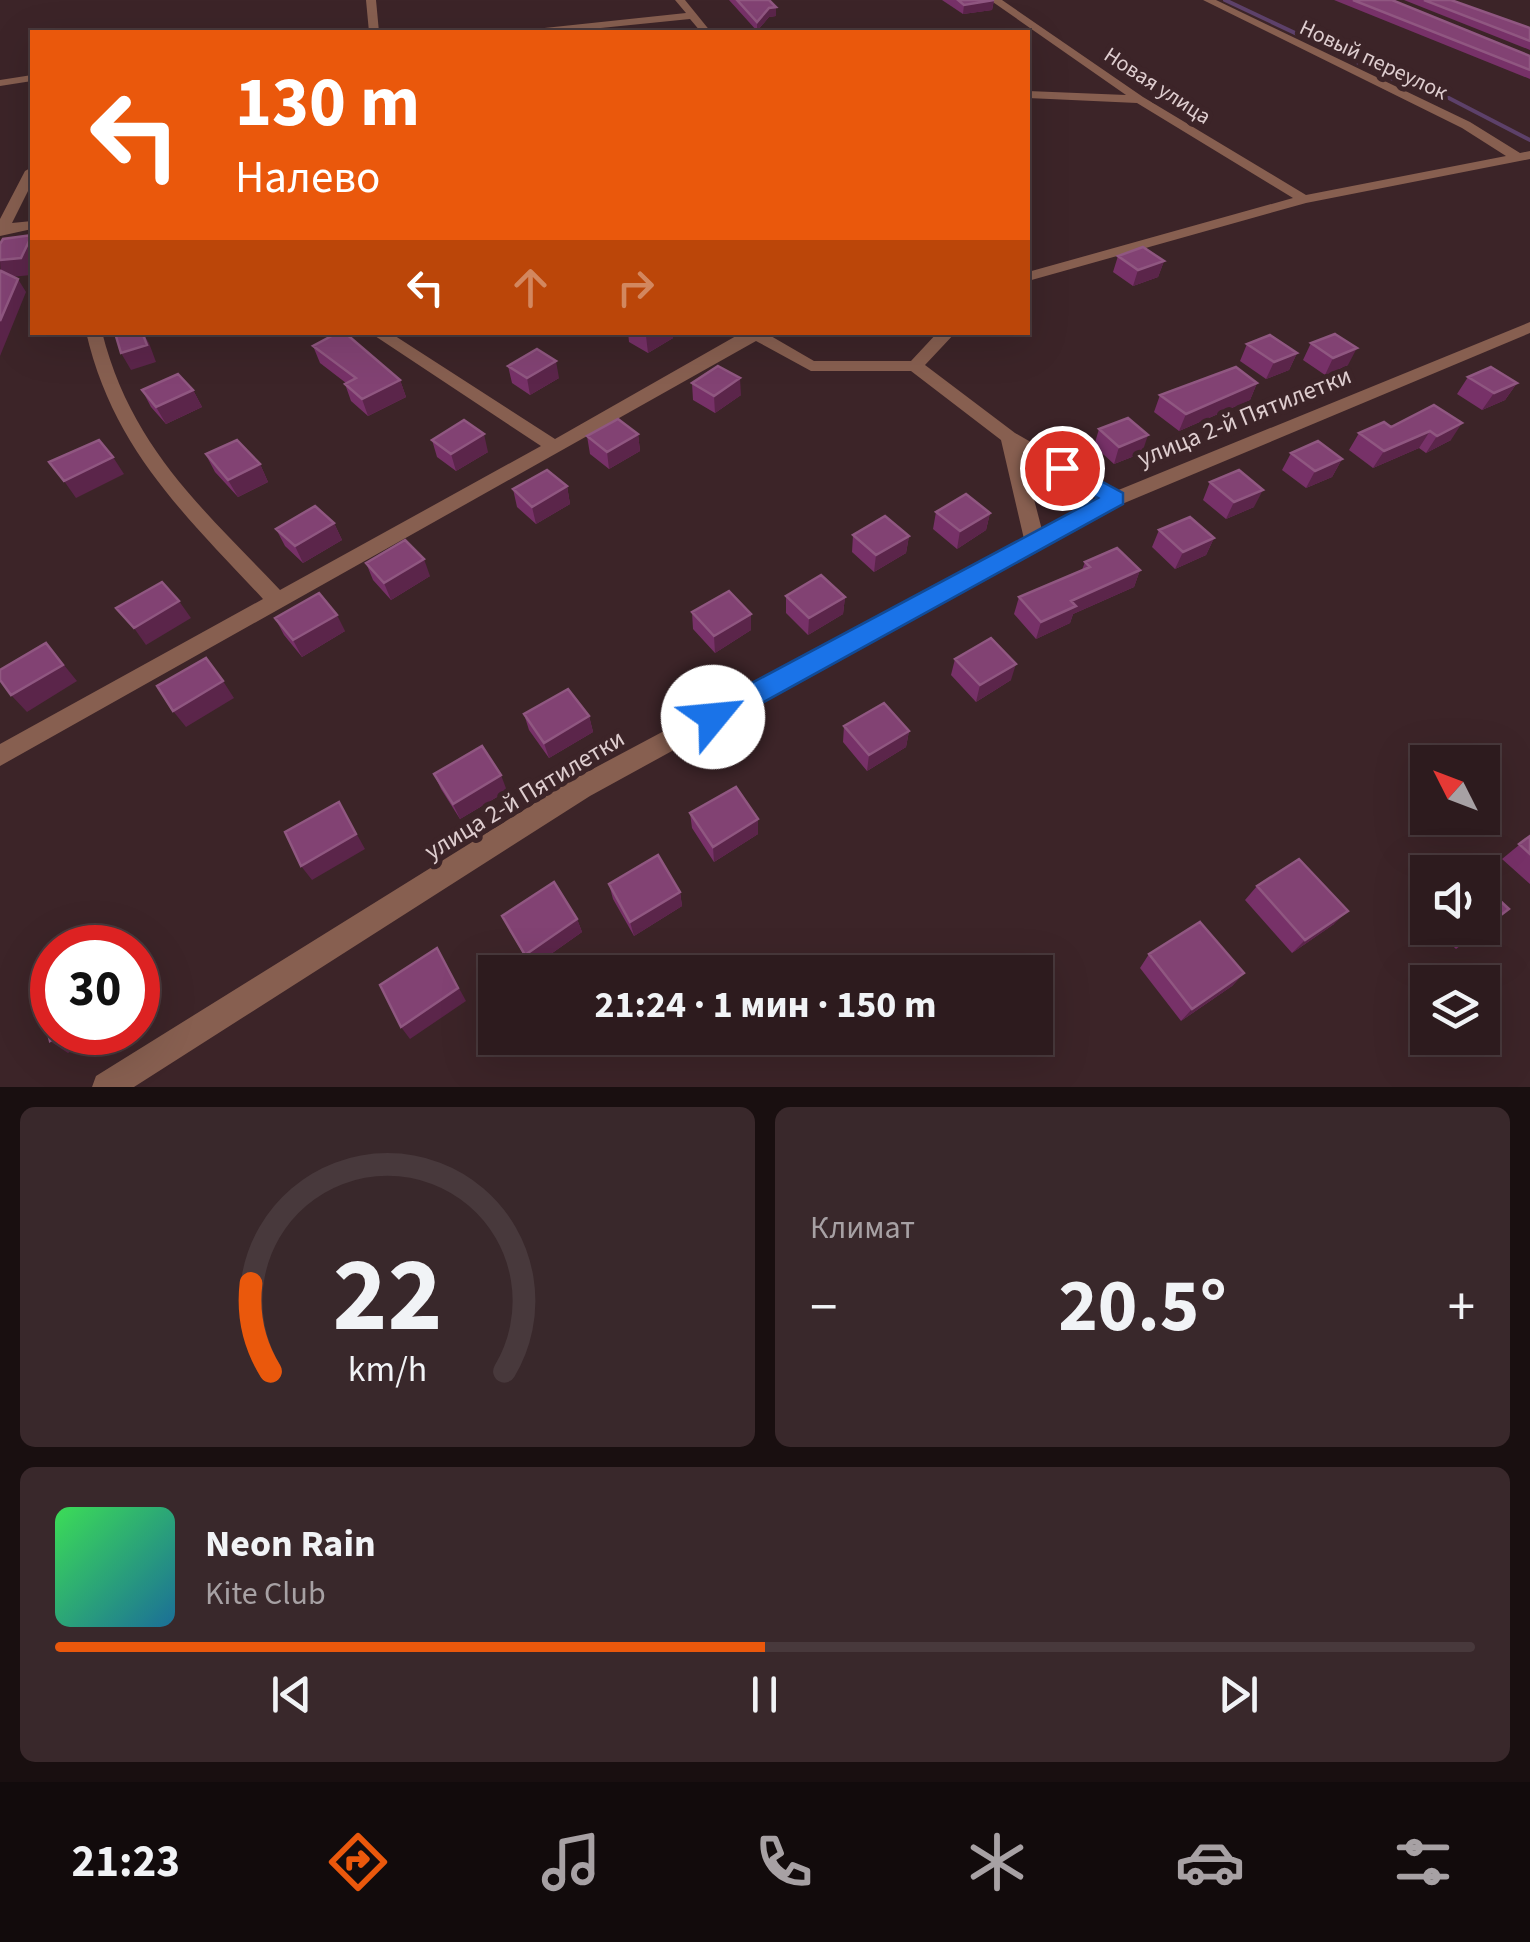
<!DOCTYPE html>
<html lang="ru">
<meta charset="utf-8">
<style>
:root{--surface:#2d1b1e;--page:#39282b;--text:#f1f3f6;--muted:#a7a1a4;--line:#48393c;--accent:#ea580c}
body{margin:0;font-family:"Source Sans 3",sans-serif;background:var(--page);color:var(--text);height:100vh;display:flex;flex-direction:column;font-size:38px;white-space:nowrap}
*{box-sizing:border-box;margin:0}
p{font-size:32px;color:var(--muted)}
.icon{flex:none;width:55px;height:55px;fill:none;stroke:currentColor;stroke-width:2;stroke-linecap:round;stroke-linejoin:round}
.map{position:relative;height:1087px;overflow:hidden}
.drawer{display:flex;flex-direction:column;gap:20px;padding:20px;background:#190f10;flex:1}
.drawer>*{flex:none}
.guide{position:absolute;left:30px;top:30px;width:1000px;height:305px;border-radius:0px;box-shadow:0 10px 40px #0002,0 0 0 2px var(--line);background:#ea580c;color:#fff;overflow:hidden}
.needle{width:65px;rotate:312deg}
.fabs{position:absolute;left:1410px;top:745px;display:grid;gap:20px}
.fabs a{display:grid;place-items:center;width:90px;height:90px;border-radius:0px;background:var(--surface);box-shadow:0 10px 40px #0002,0 0 0 2px var(--line);font-size:50px}
.speed{position:absolute;left:30px;top:925px;display:flex;gap:20px;font-size:50px;font-weight:700;text-align:center}
.speed>*{display:grid;place-content:center;width:130px;height:130px;border-radius:50%;background:var(--surface);box-shadow:0 10px 40px #0002,0 0 0 2px var(--line);line-height:1}
.speed .limit{border:15px solid #d22;background:#fff;color:#111}
.pin{position:absolute;display:grid;place-items:center;width:85px;height:85px;color:#fff;margin:-42px;border:5px solid #fff;border-radius:50%;box-shadow:0 2px 10px #0007}
.me{position:absolute;width:110px;margin:-55px;rotate:62deg;stroke-linejoin:round;filter:drop-shadow(0 0 8px #0008)}
.turn{display:flex;align-items:center;gap:35px;height:210px;padding:0 40px;font-size:45px}
.turn .icon{width:130px;height:130px;stroke-width:2.5}
.turn b{display:block;font-size:70px;line-height:85px}
.lanes{display:flex;align-items:center;height:95px;padding:0 40px;background:#0003;justify-content:center;gap:50px;direction:ltr}
.lanes .off{opacity:.35}
.big{font-size:75px;font-weight:700;line-height:1.1}
.drawer .card{flex:1;display:flex;flex-direction:column;justify-content:center;gap:15px;min-width:0;padding:0 35px;border-radius:15px;background:var(--page)}
.drawer .dial{align-items:center;gap:0}
.dial svg{height:260px;overflow:visible;fill:none;stroke:var(--line);stroke-width:7;stroke-linecap:round;text-anchor:middle}
.dial text{fill:var(--text);stroke:none}
.song{display:flex;align-items:center;gap:30px}
.cover{width:120px;height:120px;border-radius:15px;background:linear-gradient(135deg,hsl(130 70% 55%),hsl(200 70% 35%))}
.played{height:10px;border-radius:5px;background:linear-gradient(90deg,var(--accent) 50%,var(--line) 50%)}
.keys{display:flex;justify-content:space-around;direction:ltr}
.heat{display:flex;justify-content:space-between;align-items:center;font-size:55px;direction:ltr}
.drawer .tiles{flex:1;display:grid;gap:20px;grid-template-columns:1fr 1fr}
.card:last-child{grid-column:span 2}
.trip{position:absolute;left:478px;top:955px;width:575px;height:100px;border-radius:0px;background:var(--surface);box-shadow:0 10px 40px #0002,0 0 0 2px var(--line);font-weight:700;line-height:100px;text-align:center}
.tabs{display:flex;height:160px;justify-content:space-around;align-items:center;background:#120b0c;color:var(--muted)}
.tabs .icon{width:70px;height:70px}
.tabs .active{color:var(--accent)}
.tabs b{font-size:45px;color:var(--text)}
.map>svg:first-child{display:block}
</style>
<div class="map">
<svg width="1530" height="1087" viewBox="0 0 1530 1087">
<rect width="100%" height="100%" fill="#3c2428"/>
<g fill="none" stroke-linecap="round" stroke-linejoin="round">
<path stroke="#5d416a" stroke-width="4" d="M1225,0L1395,80L1443,95L1530,140"/>
<path fill="#875f50" fill-rule="evenodd" d="M366,0H376L379,32H369Z
M675,0H685L711,32H701L690,19L561,32H530L535,29L686,13Z
M990,0H1002L1143,97L1306,195L1506,156L1462,128L1203,0H1216L1470,122L1520,153L1530,151V159L1306,203L1028,281V272L1293,198L1137,103L1028,98V91L1126,95Z
M32,75V81L0,86V80Z
M32,167V183L12,223L32,221V229L0,236V219L25,171Z
M1530,322V333L1122,504L590,796L134,1087H92L96,1076L572,780L1024,539L1001,440L911,371H811L756,341L0,766V744L263,599C185,515 113,449 86,332H102C131,447 202,508 280,590L541,446L369,332H389L555,439L743,332H764L814,361H911L938,332H956L925,365L1015,433L1116,491ZM1022,453L1100,499L1042,530Z"/>
</g>
<path fill="#773168" d="M729,0H769L776,7V16L769,17L757,31Z
M942,0H994L992,10L963,14Z
M1334,0H1392L1530,56V79Z
M1404,0H1451L1530,28V50Z
M1118,256L1164,261L1158,277L1133,286L1113,272Z
M628,332H673V338L648,353L629,342Z
M1311,343L1348,365L1325,375L1303,360Z
M1247,344L1297,353L1289,370L1266,379L1240,361Z
M313,346L400,380L406,397L368,416L351,401L345,384L346,383L320,363Z
M508,366L559,378L530,395L512,383Z
M1468,377L1517,383L1505,400L1482,410L1457,394Z
M692,383L741,395L715,413L693,400Z
M1257,383L1250,400L1179,431L1154,412L1160,395Z
M142,390H193L202,407L166,424L151,407Z
M1434,405L1451,440L1426,453L1419,448L1373,468L1349,450L1359,433L1391,427Z
M1099,429L1142,453L1114,464L1094,446Z
M638,434L640,451L609,469L590,454L587,436Z
M432,440L488,452L456,471L437,457Z
M1291,453L1342,459L1332,477L1306,488L1282,470Z
M206,455L260,464L268,482L238,497L215,472Z
M1210,482L1254,507L1226,519L1203,500Z
M567,486L570,504L536,524L517,507L513,489Z
M936,512L990,513L986,530L957,549L933,529Z
M334,523L342,540L303,563L285,546L276,529Z
M1159,530L1214,538L1206,555L1175,569L1152,547Z
M853,535L909,536L906,553L874,572L852,552Z
M1085,562L1140,570L1134,587L1073,614L1070,623L1036,639L1014,614L1019,597L1082,570Z
M366,563L430,576L391,600L373,580Z
M786,596L845,597L843,614L808,635L786,613Z
M692,612L751,614V630L715,653L693,629Z
M275,618L345,631L302,657L284,635Z
M955,659L1011,680L976,702L951,675Z
M524,714L589,716L593,732L549,758L529,730Z
M844,726L909,731L906,747L867,771L843,742Z
M434,774L507,791L460,819L441,789Z
M690,813L758,819V834L714,862L692,828Z
M1530,836V884L1502,859Z
M609,884L680,892L682,906L634,936L613,899Z
M1257,886L1334,924L1292,953L1245,900Z
M1428,902V921L1417,911Z
M1509,909L1456,949L1434,928H1482Z
M502,916L577,919L582,932L531,968Z
M1149,954L1244,973L1232,986L1181,1021L1140,968Z"/>
<path fill="#5b254a" d="M994,0L992,10L963,14L964,5Z
M776,7V16L769,17L757,31V22L769,8Z
M32,235V271L31,275L1,278L0,260Z
M1164,261L1158,277L1133,286L1138,270Z
M18,279L26,292L0,356V321Z
M142,332L149,343L156,362L131,370L121,353Z
M652,332H673V338L648,353L646,336Z
M1357,348L1348,365L1325,375L1333,358Z
M1297,353L1289,370L1266,379L1274,362Z
M556,361L559,378L530,395L527,378Z
M740,378L741,395L715,413L714,396Z
M400,380L406,397L368,416L362,399Z
M1257,383L1250,400L1179,431L1186,414Z
M1517,383L1505,400L1482,410L1494,393Z
M193,390L202,407L166,424L156,407Z
M1462,423L1451,440L1426,453L1437,436Z
M1430,431L1419,448L1373,468L1384,451Z
M484,434L488,452L456,471L451,454Z
M638,434L640,451L609,469L607,452Z
M1148,435L1142,453L1114,464L1119,447Z
M113,457L124,474L76,498L64,481Z
M1342,459L1332,477L1306,488L1315,471Z
M260,464L268,482L238,497L228,480Z
M567,486L570,504L536,524L532,507Z
M1263,490L1254,507L1226,519L1234,502Z
M990,513L986,530L957,549L960,531Z
M334,523L342,540L303,563L295,546Z
M909,536L906,553L874,572L876,555Z
M1214,538L1206,555L1175,569L1183,552Z
M424,559L430,576L391,600L384,583Z
M1140,570L1134,587L1073,614L1070,623L1036,639L1041,622L1071,601Z
M845,597L843,614L808,635L809,618Z
M179,601L191,618L146,645L134,628Z
M751,614V630L715,653L714,636Z
M337,615L345,631L302,657L293,640Z
M46,643L77,681L27,712L11,695Z
M1016,664L1011,680L976,702L980,685Z
M223,681L234,698L186,727L173,711Z
M589,716L593,732L549,758L544,743Z
M909,731L906,747L867,771L869,755Z
M501,775L507,791L460,819L453,804Z
M339,802L365,849L312,880L301,866Z
M758,819V834L714,862L713,847Z
M680,892L682,906L634,936L630,922Z
M1348,911L1334,924L1292,953L1305,940Z
M577,919L582,932L531,968L525,955Z
M437,948L466,1001L410,1039L401,1027Z
M1244,973L1232,986L1181,1021L1192,1009Z
M64,1032H102L68,1053L50,1041Z"/>
<path fill="#824273" stroke="#905781" stroke-width="2.5" d="M737,0H769L776,7L769,8L757,22Z
M958,0H994L964,5Z
M1353,0H1392L1530,56V70Z
M1424,0H1451L1530,28V41Z
M32,235L21,258L0,260V244L3,239Z
M1143,247L1164,261L1138,270L1118,256Z
M1,271L18,279L0,321V273Z
M142,332L147,345L121,353L115,333Z
M339,332H344L400,380L362,399L345,384L356,378L313,346Z
M1335,334L1357,348L1333,358L1311,343Z
M1270,335L1297,353L1274,362L1247,344Z
M537,349L556,361L527,378L508,366Z
M718,366L740,378L714,396L692,383Z
M1236,367L1257,383L1186,414L1160,395Z
M1491,367L1517,383L1494,393L1468,377Z
M178,374L193,390L156,407L142,390Z
M1434,405L1462,423L1437,436L1430,431L1384,451L1359,433L1384,422L1391,427Z
M1128,418L1148,435L1119,447L1099,429Z
M618,419L638,434L607,452L587,436Z
M464,420L484,434L451,454L432,440Z
M99,440L113,457L64,481L49,462Z
M237,440L260,464L228,480L206,454Z
M1318,441L1342,459L1315,471L1291,453Z
M547,470L567,486L532,507L513,489Z
M1239,470L1263,490L1234,502L1210,482Z
M966,494L990,513L960,531L936,512Z
M315,506L334,523L295,546L276,529Z
M885,516L909,536L876,555L853,535Z
M1190,517L1214,538L1183,552L1159,530Z
M405,540L424,559L384,583L366,563Z
M1117,548L1140,570L1071,601L1076,606L1041,622L1019,597L1090,567L1085,562Z
M821,575L845,597L809,618L786,596Z
M162,582L179,601L134,628L116,608Z
M729,591L751,614L714,636L692,612Z
M319,593L337,615L293,640L275,618Z
M991,638L1016,664L980,685L955,659Z
M46,643L63,665L11,695L0,680V670Z
M206,658L223,681L173,711L157,686Z
M568,689L589,716L544,743L524,714Z
M884,703L909,731L869,755L844,726Z
M482,746L501,775L453,804L434,774Z
M736,787L758,819L713,847L690,813Z
M339,802L356,834L301,866L285,832Z
M1530,836V854L1519,844Z
M658,855L680,892L630,922L609,884Z
M1299,859L1348,911L1305,940L1257,886Z
M554,882L577,919L525,955L502,916Z
M1482,884L1509,909L1473,936L1465,928H1482Z
M1200,922L1244,973L1192,1009L1149,954Z
M437,948L458,988L401,1027L380,985Z
M52,990V1032H64L50,1041L39,998Z"/>
<path fill="#1a73e8" stroke="#114b97" stroke-width="2.5" d="M1062,460L1123,493V504L722,725H703L700,717L703,709L1098,498L1055,473V462Z"/>
<g text-anchor="middle" stroke-width="10" stroke-linejoin="round" paint-order="stroke">
<g font-size="22" fill="#decdcf" stroke="#3c2428">
<text transform="translate(1374 59) rotate(25)" y="8">Новый переулок</text>
<text transform="translate(1158 85) rotate(33)" y="8">Новая улица</text>
</g>
<g font-size="25" fill="#decdcf" stroke="#3c2428">
<text transform="translate(1244 416) rotate(-22)" y="9">улица 2-й Пятилетки</text>
<text transform="translate(524 794) rotate(-31)" y="9">улица 2-й Пятилетки</text>
</g>
</g>
</svg>
<div class="fabs">
<a><svg class="needle" viewBox="-14 -14 28 28"><path d="M0-13l5 13h-10z" fill="#e53935"/><path d="M0 13l5-13h-10z" fill="#a7a1a4"/></svg></a>
<a><svg class="icon" aria-label="sound" viewBox="0 0 24 24"><path d="M4 9h4l5-4v14l-5-4H4zM17 9q2 3 0 6"/></svg></a>
<a><svg class="icon" aria-label="layers" viewBox="0 0 24 24"><path d="M12 4l9 5-9 5-9-5zM3 14l9 5 9-5"/></svg></a>
</div>
<div class="speed"><div class="limit">30</div></div>
<div class="pin" style="left:1062px;top:468px;background:#d93025"><svg class="icon" aria-label="arrive" viewBox="0 0 24 24"><path d="M6 21V4h12l-3 4 3 4H6"/></svg></div>
<svg class="me" style="left:713px;top:717px" viewBox="-20 -20 40 40"><circle r="19" fill="#fff"/><path d="M0-13L10 11 0 6-10 11z" fill="#1a73e8"/></svg>
<div class="trip">21:24 · 1 мин · 150 m</div>
<div class="guide">
<div class="turn"><svg class="icon" aria-label="left" viewBox="0 0 24 24"><path d="M17 20v-9H6M10 6l-5 5 5 5"/></svg><div><b>130 m</b>Налево</div></div>
<div class="lanes"><svg class="icon" aria-label="left" viewBox="0 0 24 24"><path d="M17 20v-9H6M10 6l-5 5 5 5"/></svg><svg class="icon off" aria-label="ahead" viewBox="0 0 24 24"><path d="M12 20V5M6 11l6-6 6 6"/></svg><svg class="icon off" aria-label="right" viewBox="0 0 24 24"><path d="M7 20v-9h11M14 6l5 5-5 5"/></svg></div>
</div>
</div>
<section class="drawer">
<div class="tiles">
<div class="card dial"><svg viewBox="0 0 100 80">
<path d="M14 69A42 42 0 1 1 86 69"/>
<path d="M14 69A42 42 0 0 1 8 42" stroke="#ea580c"/>
<text x="50" y="56" font-size="32" font-weight="700">22</text>
<text x="50" y="72" font-size="11">km/h</text>
</svg></div>
<div class="card"><p>Климат</p>
<div class="heat"><a>−</a><b class="big">20.5°</b><a>+</a></div>
</div>
<div class="card">
<div class="song"><i class="cover"></i><div><b>Neon Rain</b><p>Kite Club</p></div></div>
<div class="played"></div>
<div class="keys"><svg class="icon" aria-label="previous" viewBox="0 0 24 24"><path d="M18 5L8 12l10 7zM5 5v14"/></svg><svg class="icon" aria-label="pause" viewBox="0 0 24 24"><path d="M8 5v14M16 5v14"/></svg><svg class="icon" aria-label="next" viewBox="0 0 24 24"><path d="M6 5l10 7-10 7zM19 5v14"/></svg></div>
</div>
</div>
</section>
<nav class="tabs">
<b>21:23</b>
<svg class="icon active" aria-label="directions" viewBox="0 0 24 24"><path d="M12 3l9 9-9 9-9-9zM9 14v-3h6M13 9l2 2-2 2"/></svg>
<svg class="icon" aria-label="music" viewBox="0 0 24 24"><path d="M9 18V5l10-2v13"/><circle cx="6" cy="18" r="3"/><circle cx="16" cy="16" r="3"/></svg>
<svg class="icon" aria-label="phone" viewBox="0 0 24 24"><path d="M5 4h4l2 5-3 2q2 4 5 5l2-3 5 2v4C11 20 4 13 5 4z"/></svg>
<svg class="icon" aria-label="climate" viewBox="0 0 24 24"><path d="M12 3v18M4 7l16 10M4 17L20 7"/></svg>
<svg class="icon" aria-label="car" viewBox="0 0 24 24"><path d="M5 17H2v-5l4-1 3-4h7l3 4 3 1v5h-3M9 17h6M6 11h13"/><circle cx="7" cy="17" r="2"/><circle cx="17" cy="17" r="2"/></svg>
<svg class="icon" aria-label="filters" viewBox="0 0 24 24"><path d="M4 7h16M4 17h16"/><circle cx="9" cy="7" r="2"/><circle cx="15" cy="17" r="2"/></svg>
</nav>
